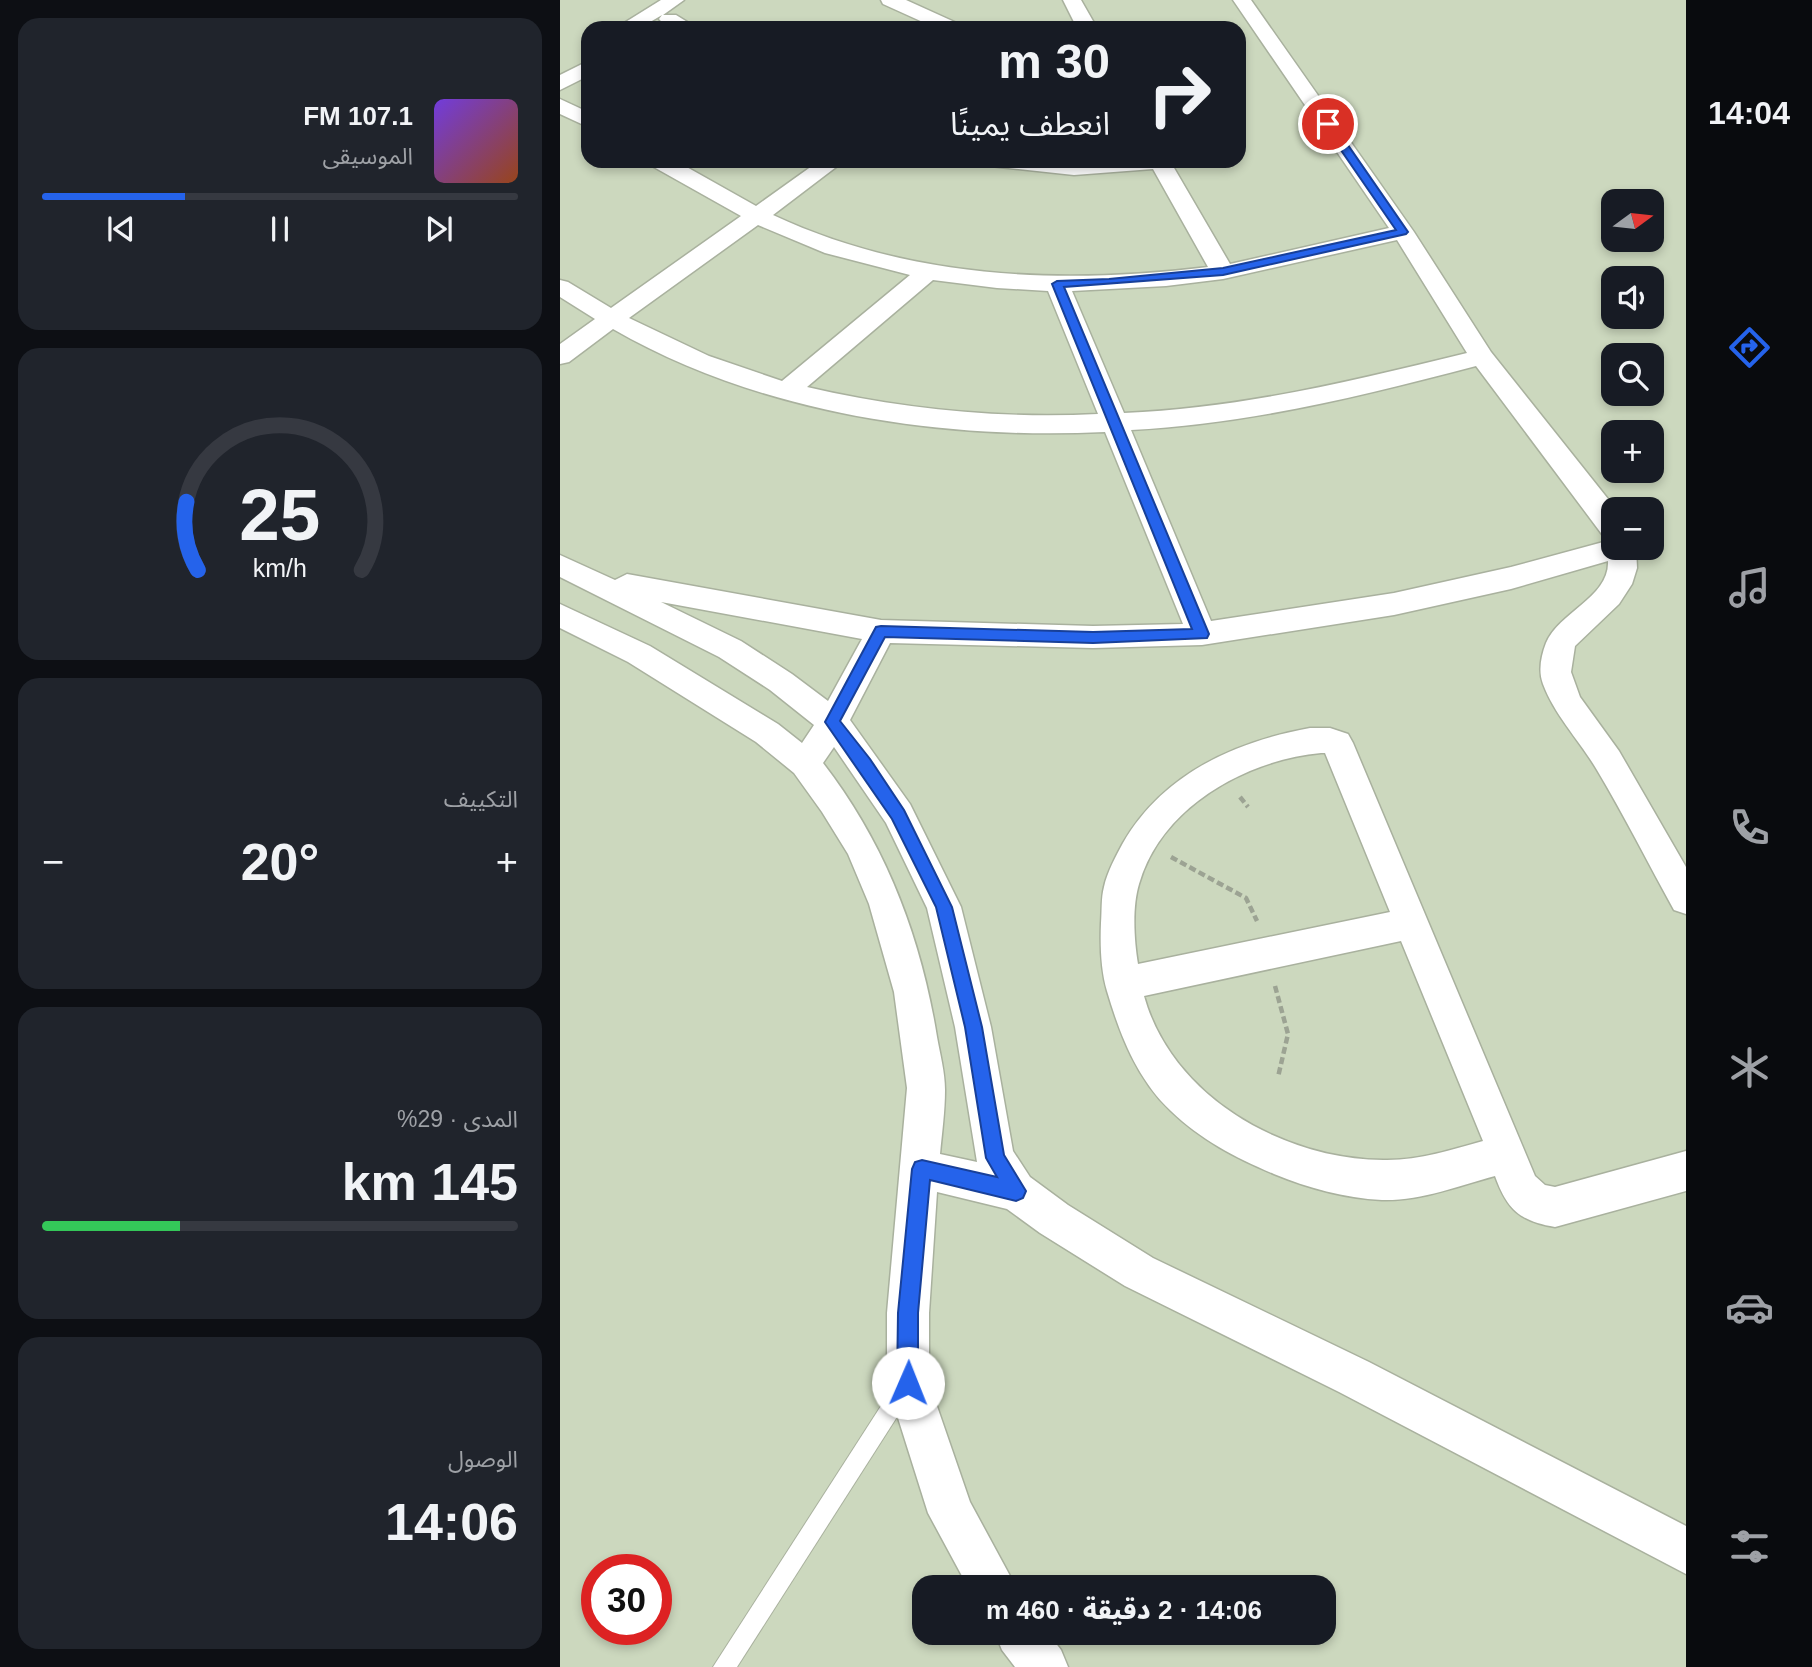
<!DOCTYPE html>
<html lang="ar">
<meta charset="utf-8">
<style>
:root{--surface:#171b24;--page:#20242c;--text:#f1f3f6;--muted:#9ea1a6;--line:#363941;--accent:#2563eb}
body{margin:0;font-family:Arial,"Noto Sans Arabic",sans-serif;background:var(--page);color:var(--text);direction:rtl;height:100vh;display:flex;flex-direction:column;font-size:26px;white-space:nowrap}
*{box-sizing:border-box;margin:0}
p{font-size:23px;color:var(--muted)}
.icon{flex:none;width:38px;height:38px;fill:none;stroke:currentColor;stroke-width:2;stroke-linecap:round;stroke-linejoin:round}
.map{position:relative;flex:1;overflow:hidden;direction:ltr}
.sheet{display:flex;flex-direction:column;gap:18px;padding:18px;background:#0d0f14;width:560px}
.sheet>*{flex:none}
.top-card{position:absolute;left:21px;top:21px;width:665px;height:147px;border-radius:21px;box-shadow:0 4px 10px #0003;direction:rtl;background:#171b24;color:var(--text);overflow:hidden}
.needle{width:46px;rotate:75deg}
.tools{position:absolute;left:1041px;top:189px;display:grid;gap:14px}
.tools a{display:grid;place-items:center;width:63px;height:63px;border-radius:14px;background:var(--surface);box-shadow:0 4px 10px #0003;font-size:35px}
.speed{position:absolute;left:21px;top:1554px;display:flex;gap:14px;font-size:35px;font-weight:700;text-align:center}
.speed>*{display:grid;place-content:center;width:91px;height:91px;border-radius:50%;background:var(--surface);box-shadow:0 4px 10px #0003;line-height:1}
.speed .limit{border:10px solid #d22;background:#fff;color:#111}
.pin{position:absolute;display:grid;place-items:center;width:60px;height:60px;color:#fff;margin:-30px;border:4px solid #fff;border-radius:50%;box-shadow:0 2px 7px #0007}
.me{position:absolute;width:77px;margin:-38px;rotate:1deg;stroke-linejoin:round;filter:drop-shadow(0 0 5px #0008)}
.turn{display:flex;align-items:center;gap:24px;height:147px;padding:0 21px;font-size:32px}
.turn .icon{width:91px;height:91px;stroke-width:2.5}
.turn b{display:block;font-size:49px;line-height:60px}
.big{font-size:52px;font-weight:800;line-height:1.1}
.sheet .tile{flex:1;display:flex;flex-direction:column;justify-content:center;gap:10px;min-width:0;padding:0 24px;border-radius:21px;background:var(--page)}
.sheet .dial{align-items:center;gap:0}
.dial svg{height:182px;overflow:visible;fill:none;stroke:var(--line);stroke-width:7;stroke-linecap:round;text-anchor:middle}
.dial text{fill:var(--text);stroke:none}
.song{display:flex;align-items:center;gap:21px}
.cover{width:84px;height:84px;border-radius:10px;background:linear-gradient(135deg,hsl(260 70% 55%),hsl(20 70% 35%))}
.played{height:7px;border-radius:4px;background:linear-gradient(90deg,var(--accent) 30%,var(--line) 30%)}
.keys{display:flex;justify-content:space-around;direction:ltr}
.heat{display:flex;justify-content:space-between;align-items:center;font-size:38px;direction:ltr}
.charge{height:10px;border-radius:5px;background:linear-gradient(90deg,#34c759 29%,var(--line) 0)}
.trip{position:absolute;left:352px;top:1575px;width:424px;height:70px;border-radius:21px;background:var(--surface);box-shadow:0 4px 10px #0003;font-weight:800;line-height:70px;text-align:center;direction:rtl}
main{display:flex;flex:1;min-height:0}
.tabs{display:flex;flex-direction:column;width:126px;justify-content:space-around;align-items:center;background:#090b0e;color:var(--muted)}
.tabs .icon{width:49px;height:49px}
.tabs .active{color:var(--accent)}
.tabs b{font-size:32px;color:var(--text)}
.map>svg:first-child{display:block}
</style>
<main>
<nav class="tabs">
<b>14:04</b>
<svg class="icon active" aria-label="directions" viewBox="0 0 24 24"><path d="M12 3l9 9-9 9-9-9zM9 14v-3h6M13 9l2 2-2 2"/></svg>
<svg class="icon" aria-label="music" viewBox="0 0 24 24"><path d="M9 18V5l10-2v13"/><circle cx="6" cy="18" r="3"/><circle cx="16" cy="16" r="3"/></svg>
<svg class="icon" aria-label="phone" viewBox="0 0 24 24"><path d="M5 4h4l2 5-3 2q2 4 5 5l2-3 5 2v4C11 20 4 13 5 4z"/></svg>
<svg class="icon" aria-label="climate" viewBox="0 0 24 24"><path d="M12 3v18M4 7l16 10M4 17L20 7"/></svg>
<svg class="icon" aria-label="car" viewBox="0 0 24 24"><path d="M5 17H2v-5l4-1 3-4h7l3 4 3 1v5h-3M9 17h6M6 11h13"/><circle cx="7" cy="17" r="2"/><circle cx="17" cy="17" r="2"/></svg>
<svg class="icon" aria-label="filters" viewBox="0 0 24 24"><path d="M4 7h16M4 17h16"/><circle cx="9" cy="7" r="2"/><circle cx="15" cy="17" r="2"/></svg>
</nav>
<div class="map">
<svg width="1126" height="1667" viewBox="0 0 1126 1667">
<rect width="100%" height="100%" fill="#dae3cf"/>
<path fill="#ccd8be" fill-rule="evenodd" d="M0,0H1126V1667H0ZM28,28H679V161H28ZM1054,201H1092V240H1054ZM1054,278H1092V317H1054ZM1054,355H1092V394H1054ZM1054,432H1092V471H1054ZM1054,509H1092V548H1054ZM37,1570H96V1629H37ZM364,1587H763V1633H364Z"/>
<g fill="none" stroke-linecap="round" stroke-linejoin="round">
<g stroke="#a9b19e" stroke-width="2">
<path id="service" d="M344,1378L351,1381L354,1388L351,1395L177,1667H153L337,1381Z"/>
</g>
<g stroke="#a9b19e" stroke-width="3">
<path id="minor" d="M101,0H124L103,15H116L137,28C123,28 109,31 99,19L102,15L80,28H56Z
M321,0H346L399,24L402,28H376L323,4Z
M503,0H521L537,28H517Z
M673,0H691L854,232L931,352L1048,499L1054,509V548H1076L1077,568L1072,584L1059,604L1015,646L1011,672L1020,697L1059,751L1126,867V914L1114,910C1088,863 1064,815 1037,770C1020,741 995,716 983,684C978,671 981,656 986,643C999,612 1050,597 1048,561L951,589L834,615L642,645L533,648L330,643L290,720L350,804L401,907L431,1027L453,1151L470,1177L508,1205L593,1258L809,1362L1126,1526V1574L779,1392L565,1286L480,1233L447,1209L377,1192L369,1313V1383L410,1502L456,1587H408L368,1513L327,1383V1313L347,1088L334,992L309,904L288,854L262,812L234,773L196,742L68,662L0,628V604L90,646L218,724L242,743L254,725L210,690L159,657L0,577V555L55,580L67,574L321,620L533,626L623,624L545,432C379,440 199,413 53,329L9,362L0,364V344L35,319L0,297V280L8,282L51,308L181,216L92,166L89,161H116L196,206L259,161H284L213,215C350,279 500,285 648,267L593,169L514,175L439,167L431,166L428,161H610L670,264L829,228ZM198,225L265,253L350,275L222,381L149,356L69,318ZM837,240L907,353C793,381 681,408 564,413L512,291L606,286L663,279ZM373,280L437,288L488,291L538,414C441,419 341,409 247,387ZM916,366L1047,541L951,567L834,593L651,621L571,430C689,424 802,396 916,366ZM101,602L302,639L268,701L232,674L181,641ZM274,747L326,823L367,908L395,1027L417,1162L380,1154C382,1133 385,1111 385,1090C385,1072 380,1054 377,1037C361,937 325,843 263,763Z
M28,61V76L0,90V75Z
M0,99L28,112V127L0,114Z
M750,728H770L788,734L793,743L975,1176L985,1185L995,1187L1126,1151V1191L995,1227C959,1221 947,1209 935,1176C899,1186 860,1201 822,1200C784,1198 748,1188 714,1174C676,1158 641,1140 611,1111C577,1079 560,1035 547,991C541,971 540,946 541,923C542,911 541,898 544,887C547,872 556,856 563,843C603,774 674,742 750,728ZM761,753H765L830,912L578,964C574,940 572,907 579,884C601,807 686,760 761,753ZM841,941L923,1141C891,1150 857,1161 823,1160C723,1159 612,1097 584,996Z
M435,1633H488L501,1650L508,1667H455L442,1650Z"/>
</g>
<path stroke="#9ca393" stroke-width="4.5" stroke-dasharray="7 3.5" stroke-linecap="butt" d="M680,797L688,807
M611,857L686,898L697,921
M715,986L728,1034L718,1077"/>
<use href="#service" fill="#fff" fill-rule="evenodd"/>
<use href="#minor" fill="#fff" fill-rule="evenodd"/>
</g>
<path fill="#2563eb" stroke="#184099" stroke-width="2" d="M768,121L772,122L848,232L846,234L663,275L504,287L649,634L647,638L533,643L325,637L280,721L310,759L344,810L392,907L422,1027L444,1155L466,1191L463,1198L456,1201L370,1180L358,1313V1383L355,1390L348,1393L340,1390L337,1383L338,1313L352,1169L355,1162L362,1160L437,1177L426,1158L405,1027L376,907L332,819L265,722L316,627L321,626L533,632L632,629L492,284L497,281L549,279L663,268L836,230L763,124Z"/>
</svg>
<div class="tools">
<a><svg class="needle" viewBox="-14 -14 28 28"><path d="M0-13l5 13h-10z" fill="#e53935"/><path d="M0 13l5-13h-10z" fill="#9ea1a6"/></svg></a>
<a><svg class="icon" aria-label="sound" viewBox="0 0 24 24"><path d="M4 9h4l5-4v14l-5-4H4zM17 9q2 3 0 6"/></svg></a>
<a><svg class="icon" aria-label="search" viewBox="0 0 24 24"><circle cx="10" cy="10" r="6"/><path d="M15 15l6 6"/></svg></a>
<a>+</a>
<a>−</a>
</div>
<div class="speed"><div class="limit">30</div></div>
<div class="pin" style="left:768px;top:124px;background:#d93025"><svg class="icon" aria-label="arrive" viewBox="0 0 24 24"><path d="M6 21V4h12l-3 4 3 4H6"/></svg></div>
<svg class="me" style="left:348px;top:1383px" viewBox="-20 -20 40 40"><circle r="19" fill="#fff"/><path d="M0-13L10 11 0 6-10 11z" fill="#2563eb"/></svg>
<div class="trip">14:06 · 2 دقيقة · 460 m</div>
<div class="top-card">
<div class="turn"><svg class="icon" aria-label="right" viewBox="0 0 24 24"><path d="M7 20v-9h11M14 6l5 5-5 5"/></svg><div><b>30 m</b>انعطف يمينًا</div></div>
</div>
</div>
<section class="sheet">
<div class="tile">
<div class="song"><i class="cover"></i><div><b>107.1 FM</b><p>الموسيقى</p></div></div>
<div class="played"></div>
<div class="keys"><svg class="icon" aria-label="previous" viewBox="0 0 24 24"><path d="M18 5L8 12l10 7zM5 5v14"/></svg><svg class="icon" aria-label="pause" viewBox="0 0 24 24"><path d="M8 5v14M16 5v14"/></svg><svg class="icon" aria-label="next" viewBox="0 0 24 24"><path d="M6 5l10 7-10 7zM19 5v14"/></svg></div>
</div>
<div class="tile dial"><svg viewBox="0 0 100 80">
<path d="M14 69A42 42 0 1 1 86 69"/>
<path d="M14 69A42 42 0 0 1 9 39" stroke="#2563eb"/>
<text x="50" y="56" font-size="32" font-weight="700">25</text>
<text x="50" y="72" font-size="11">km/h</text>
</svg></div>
<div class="tile"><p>التكييف</p>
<div class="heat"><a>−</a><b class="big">20°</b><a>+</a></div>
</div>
<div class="tile"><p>المدى · 29%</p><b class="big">145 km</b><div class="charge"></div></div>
<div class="tile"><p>الوصول</p><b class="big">14:06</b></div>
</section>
</main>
